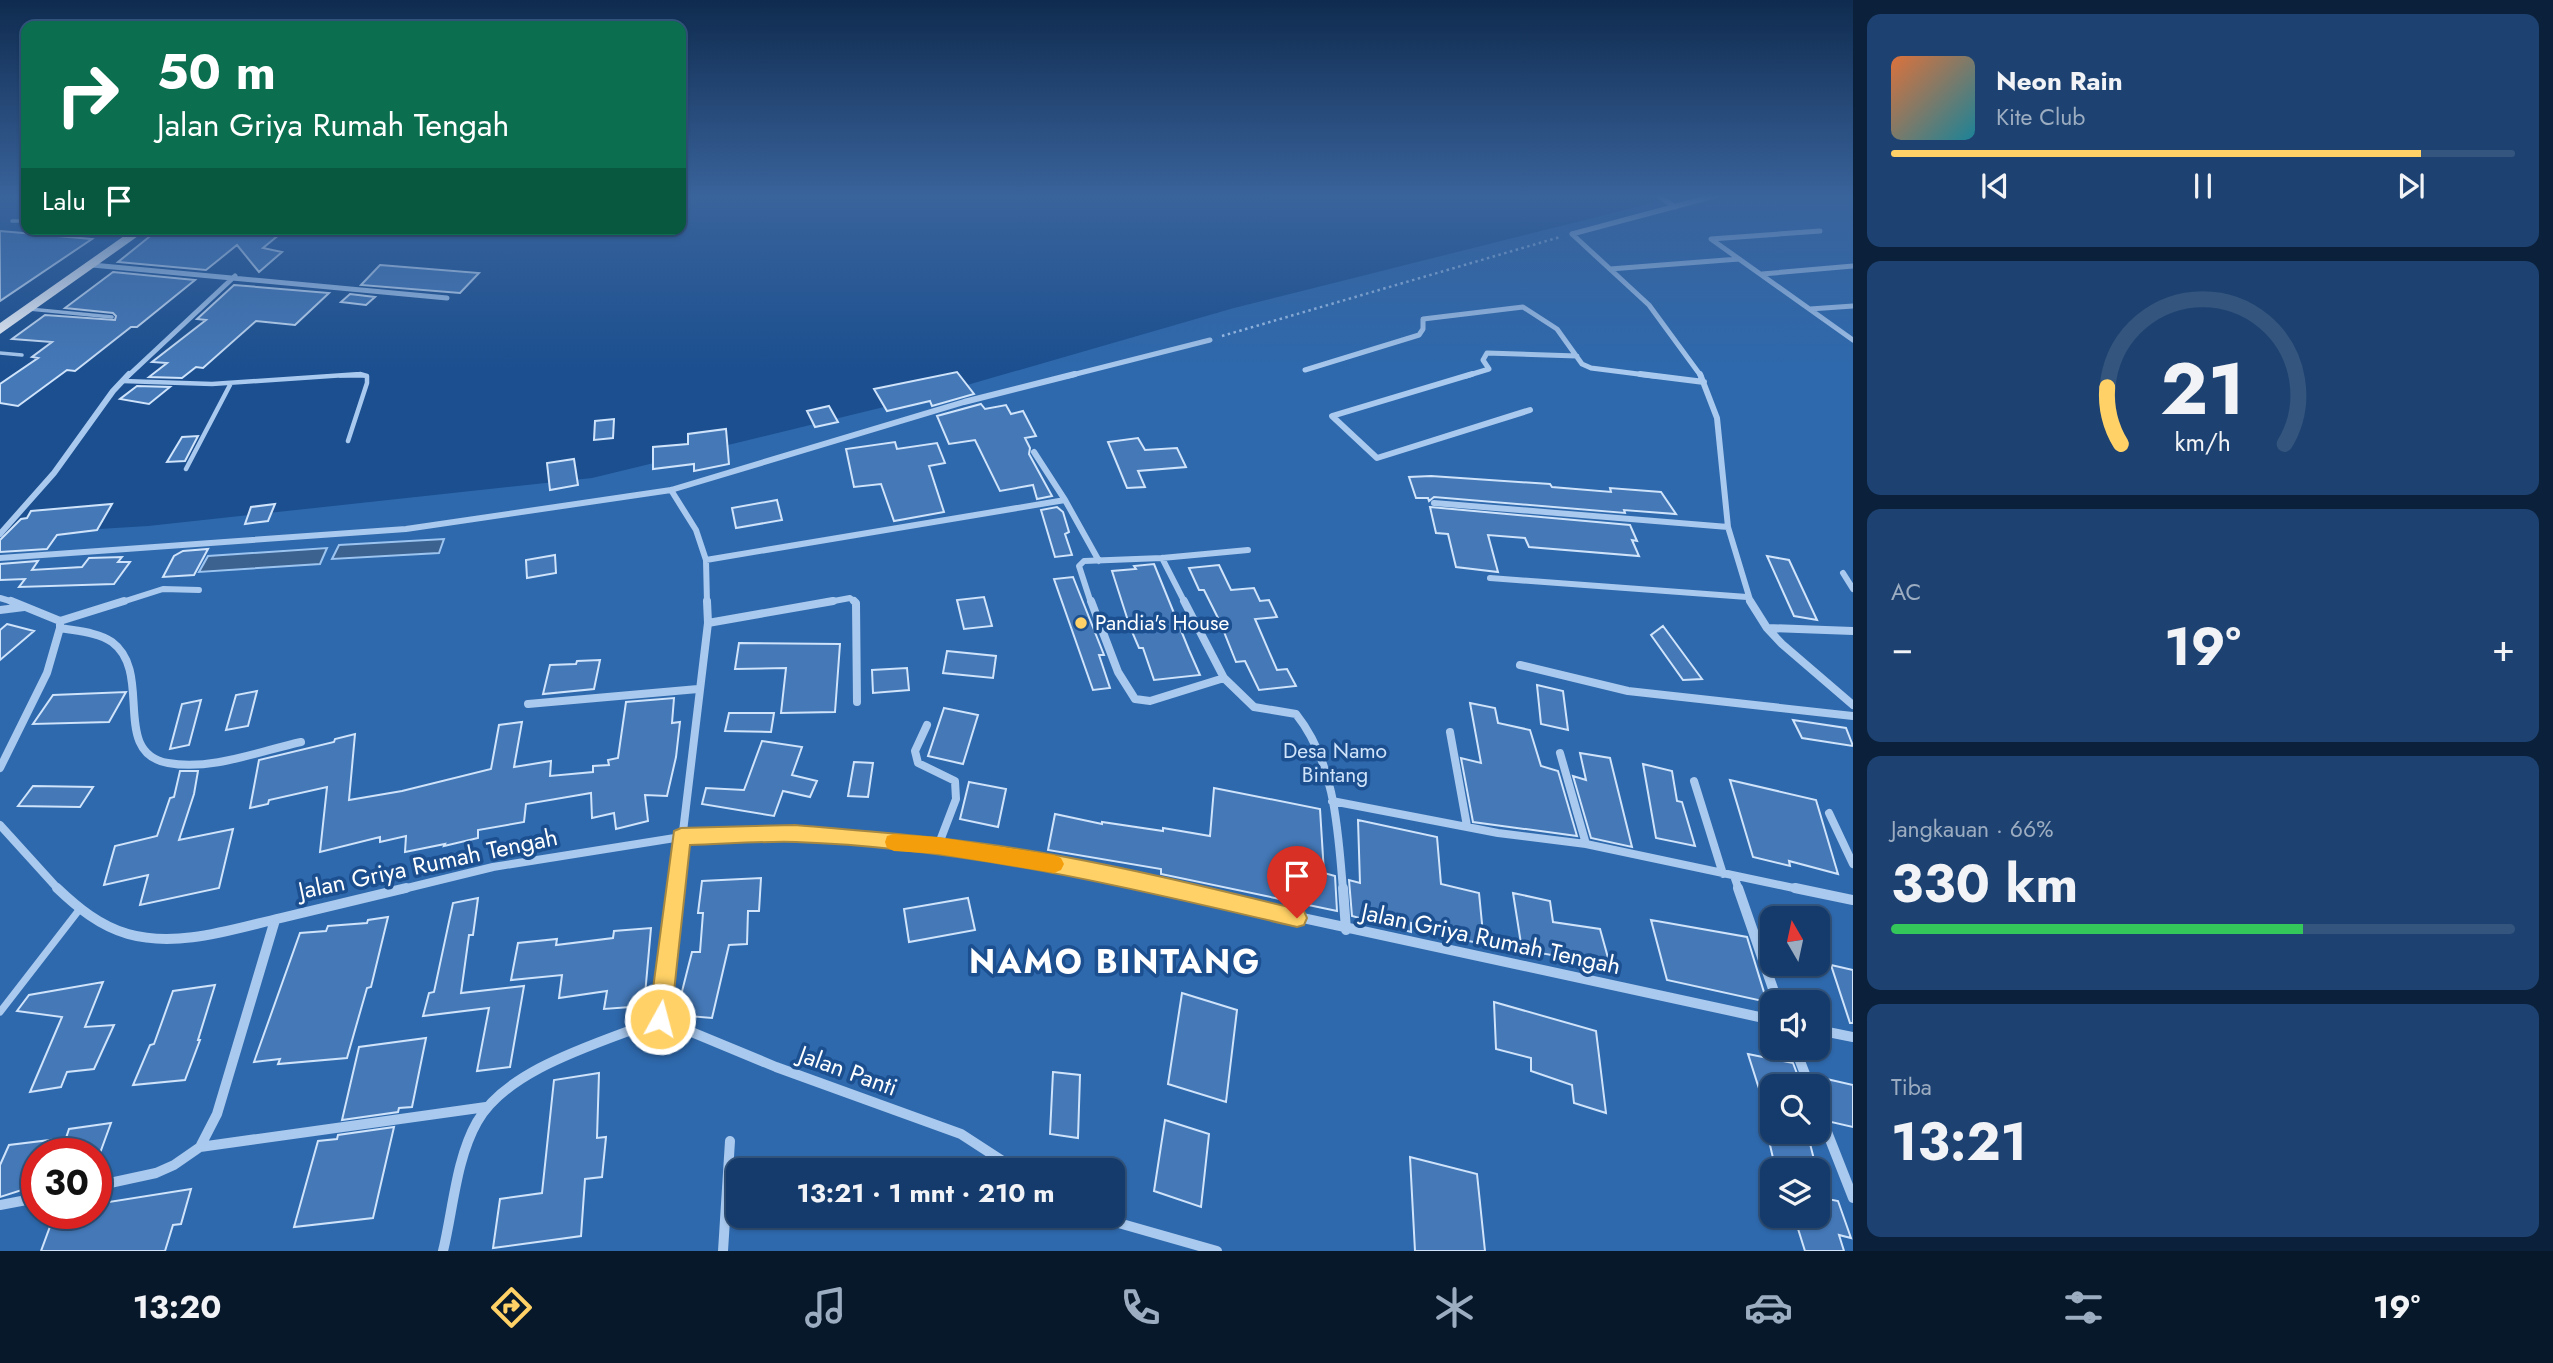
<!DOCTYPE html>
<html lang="id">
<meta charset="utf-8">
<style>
:root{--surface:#143b6b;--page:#1d4271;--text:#f1f3f6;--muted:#9dadc1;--line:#33557e;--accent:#ffd166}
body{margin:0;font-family:Jost,sans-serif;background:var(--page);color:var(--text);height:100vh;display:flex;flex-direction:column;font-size:26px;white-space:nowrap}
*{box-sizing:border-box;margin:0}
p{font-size:23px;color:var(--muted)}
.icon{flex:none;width:38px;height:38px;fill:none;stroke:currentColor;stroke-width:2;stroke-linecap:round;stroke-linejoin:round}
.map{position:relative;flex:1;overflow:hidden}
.panel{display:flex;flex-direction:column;gap:14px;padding:14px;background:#0b203b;width:700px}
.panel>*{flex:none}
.banner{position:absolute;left:21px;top:21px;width:665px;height:214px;border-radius:14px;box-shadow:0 2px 5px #0004,0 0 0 2px var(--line);background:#0b6e4f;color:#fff;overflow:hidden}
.needle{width:46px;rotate:351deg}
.controls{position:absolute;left:1760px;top:906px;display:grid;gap:14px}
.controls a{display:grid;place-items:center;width:70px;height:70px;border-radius:14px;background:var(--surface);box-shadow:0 2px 5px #0004,0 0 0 2px var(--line);font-size:35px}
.speed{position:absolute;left:21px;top:1138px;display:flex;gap:14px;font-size:35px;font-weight:700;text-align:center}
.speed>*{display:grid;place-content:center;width:91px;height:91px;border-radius:50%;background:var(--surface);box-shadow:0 2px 5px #0004,0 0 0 2px var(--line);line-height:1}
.speed .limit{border:10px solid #d22;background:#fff;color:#111}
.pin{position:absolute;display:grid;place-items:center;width:60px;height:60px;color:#fff;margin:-72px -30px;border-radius:50% 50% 50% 0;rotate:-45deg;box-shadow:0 0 7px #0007}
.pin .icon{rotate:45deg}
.me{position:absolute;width:77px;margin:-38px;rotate:7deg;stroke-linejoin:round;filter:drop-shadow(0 0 5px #0008)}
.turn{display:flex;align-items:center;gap:24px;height:147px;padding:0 21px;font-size:32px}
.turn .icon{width:91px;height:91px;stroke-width:2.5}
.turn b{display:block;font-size:49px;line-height:60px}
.then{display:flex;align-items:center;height:66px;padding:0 21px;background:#0003;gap:14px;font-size:26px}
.big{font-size:52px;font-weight:700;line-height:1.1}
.panel .widget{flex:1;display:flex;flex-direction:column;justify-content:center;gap:10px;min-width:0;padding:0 24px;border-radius:14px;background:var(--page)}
.panel .dial{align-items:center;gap:0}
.dial svg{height:182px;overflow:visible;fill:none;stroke:var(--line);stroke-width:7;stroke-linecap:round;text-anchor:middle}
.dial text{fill:var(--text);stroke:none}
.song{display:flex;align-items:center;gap:21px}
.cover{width:84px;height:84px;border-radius:10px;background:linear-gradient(135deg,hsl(20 70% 55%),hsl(190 70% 35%))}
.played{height:7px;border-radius:4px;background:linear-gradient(90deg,var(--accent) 85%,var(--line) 85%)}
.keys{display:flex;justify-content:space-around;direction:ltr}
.heat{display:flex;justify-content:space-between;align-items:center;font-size:38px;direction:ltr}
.charge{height:10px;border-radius:5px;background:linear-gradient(90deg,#34c759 66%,var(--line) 0)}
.trip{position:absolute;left:726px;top:1158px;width:399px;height:70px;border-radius:14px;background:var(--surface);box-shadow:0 2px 5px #0004,0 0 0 2px var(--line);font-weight:700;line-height:70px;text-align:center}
.tabs{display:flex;height:112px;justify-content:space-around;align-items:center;background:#08182b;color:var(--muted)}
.tabs .icon{width:49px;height:49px}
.tabs .current{color:var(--accent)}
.tabs b{font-size:32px;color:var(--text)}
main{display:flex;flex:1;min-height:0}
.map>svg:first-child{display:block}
</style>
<main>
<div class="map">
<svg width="1853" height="1251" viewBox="0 0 1853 1251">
<rect width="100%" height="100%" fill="#1b4f8f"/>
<path fill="#2e69ad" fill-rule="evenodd" d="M1684,195H1853V1251H0V535L148,526L592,478L929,396L1234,308ZM1773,919H1818V964H1773ZM1773,1003H1818V1048H1773ZM1773,1087H1818V1132H1773ZM37,1153H96V1213H37ZM738,1171H1113V1216H738ZM1773,1171H1818V1216H1773Z"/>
<path fill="#3c6290" stroke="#9cc4f0" stroke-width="2" d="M444,539L439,553L332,559L339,545Z
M327,548L320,564L199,572L208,556Z"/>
<path fill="#4478b7" stroke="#cfe3fa" stroke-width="2" d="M159,229H216L280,234L263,248L282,252L259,272L237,245L206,270L118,262Z
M0,231L92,239L0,301Z
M380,265L479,273L460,293L361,285Z
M113,272L195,280L137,327H131L75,371L67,370L18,406L0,403V384L38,358L32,357L52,342L12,339L45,315L115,320L116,316L113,313L65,308Z
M234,285L329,293L295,325L256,321L203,368L196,367L182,378L149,377L167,363L152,362L206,320L197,319Z
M350,294L375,297L366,305L341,302Z
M957,372L974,394L932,406L930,401L887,411L874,389Z
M137,386L170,387L149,404L120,399Z
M981,404L985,409L1006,405L1011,414L1023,411L1036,436L1025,438L1030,448L1029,454L1052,496L1037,499L1033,485L1000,491L975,440L949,444L937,416Z
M829,406L838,422L815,427L807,411Z
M614,419L613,438L594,440L595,421Z
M726,429L729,464L694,471V464L653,469V447L688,444V434Z
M198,436L185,461L167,462L182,437Z
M1138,438L1145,450L1177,448L1186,467L1138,471L1145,487L1127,488L1108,442Z
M895,442L897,449L937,443L945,463L929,466L944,512L894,521L881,484L854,487L846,449Z
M574,459L578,485L550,490L547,463Z
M1431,476L1550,484L1552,487L1611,492L1610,488L1661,492L1676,514L1624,510L1625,513L1434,497L1429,501L1428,498H1416L1409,477Z
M777,500L782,520L736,528L732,508Z
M112,504L97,530L57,535L47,549L0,552V540L21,519L27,518L31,511Z
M275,504L268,521L245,524L251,507Z
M1057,507L1063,512L1069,532L1065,534L1072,555L1055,557L1041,510Z
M1430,507L1630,525L1637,541L1632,540L1639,556L1529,547L1525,538L1488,535L1498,572L1456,567L1448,534L1436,533Z
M208,549L194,575L163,577L174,556L183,551Z
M555,555L556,573L527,578L526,560Z
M1767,556L1789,560L1817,620L1794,616Z
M122,557L118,562H130L114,584L19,587L25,579L0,580V564L38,561L32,570L82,567L89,558Z
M1154,564L1189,650L1200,675L1154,680L1143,648H1139L1130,627L1112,571L1136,569L1134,566Z
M1219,565L1231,590L1254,588L1260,601L1269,600L1277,617L1255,619L1277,670L1287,669L1296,686L1259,690L1245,661L1236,662L1220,622L1204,590H1199L1189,568Z
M1073,577L1104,655H1099L1110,688L1093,690L1054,579Z
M984,597L992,626L964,629L957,600Z
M7,624L34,631L0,660V630Z
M1663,626L1702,679L1683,680L1651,635Z
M739,643L840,644L835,712L781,713L786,668L735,669Z
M947,651L996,656L993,678L943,673Z
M600,660L594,689L543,694L550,665L576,664L577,661Z
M907,668L909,690L873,693L872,670Z
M1537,685L1563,691L1568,730L1541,724Z
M257,691L248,726L226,730L236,695Z
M126,692L109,722L33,724L53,695Z
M674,698L672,723L680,722L676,757L667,796L645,795L648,821L616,829L614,813L592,818L591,793L526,804L524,822L478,830V838L444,846L445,844L405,852L406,836L380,842V837L320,852L327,787L269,800L268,804L250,808L259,760L334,742L335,739L355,734L349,800L402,791L491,769L499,725L522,722L514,767L551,761L550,776L593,772V766L609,765L608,760L618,758L626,702Z
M201,700L189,745L170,749L182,704Z
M1470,703L1495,708L1498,723L1530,730L1541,766L1558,771L1577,836L1473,822L1461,758L1481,763Z
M944,708L978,715L963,764L928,756Z
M729,713H774L771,732L725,731Z
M1793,720L1846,728L1853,746L1802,738Z
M762,741L802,747L792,775L817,781L810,797L783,791L774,816L702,804L706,788L744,790Z
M1580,753L1610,758L1632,847L1591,838L1573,776L1586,780Z
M854,762L873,763L868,797L848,796Z
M1643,764L1672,771L1677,801L1682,802L1695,846L1656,838Z
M180,771H198L194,794L179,840L233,829L219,888L140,905L148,875L104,885L115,846L157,836L170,798L174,797Z
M1730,780L1816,800L1838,874L1789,861L1790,866L1753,857Z
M969,782L1006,789L998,827L960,819Z
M33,786L93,787L80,807L18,806Z
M1214,788L1320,809L1324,873L1335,876L1337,911L1161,874V869L1048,850L1055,814L1102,824V822L1163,831V828L1210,836Z
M1358,820L1437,837L1441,884L1479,893L1484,944L1463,940L1462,932L1411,923V932L1352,916L1349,880L1360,883Z
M761,878L759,911H748L747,944L729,945L712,1018L676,1015L692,952H700L703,913H698L702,881Z
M1513,893L1550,901L1553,922L1600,929L1610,965L1522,950Z
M478,898L473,935H469L461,993L524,986L510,1067L477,1071L489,1008L423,1016L429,993L434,992L453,903Z
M968,898L975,930L909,942L904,909Z
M388,917L371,987L367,988L347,1058L278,1064L280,1059L254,1062L300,933L326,931L328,926L367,923L368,920Z
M1651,920L1747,937L1767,1002L1667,980Z
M651,928L644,1006L604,1009L607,991L559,998L562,975L511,980L518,943L557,939L556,945L613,938L614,931Z
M1831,965L1853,970V1023H1850Z
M103,982L85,1027L114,1025L94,1069L67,1072L61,1087L30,1092L62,1017L17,1011L29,995Z
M215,985L198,1040H200L185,1080L133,1085L150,1045L154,1044L173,991Z
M1182,993L1237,1010L1226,1102L1168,1084Z
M1494,1002L1596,1031L1606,1113L1574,1103L1572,1085L1531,1071V1058L1496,1049Z
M426,1038L412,1107L399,1108L398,1112L342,1120L359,1047Z
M1748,1054L1793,1063L1802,1087H1773V1120H1769Z
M1053,1072L1080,1075L1078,1138L1050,1134Z
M599,1073L597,1138L606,1137L602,1177L585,1179L581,1236L493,1248L500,1199L542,1193L554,1080Z
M1818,1077L1853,1085V1127L1831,1122L1825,1106L1818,1102Z
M1165,1120L1209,1134L1201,1207L1154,1191Z
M111,1123L100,1153H37L22,1190L0,1197V1165L9,1145L66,1138L69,1129Z
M394,1127L373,1218L294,1227L318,1141L337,1139L338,1135Z
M1767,1132H1807L1817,1171H1776Z
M1410,1157L1477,1174L1485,1251H1415Z
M191,1189L181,1224L173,1225L165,1251H41L55,1213H96V1204Z
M1818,1197L1838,1201L1851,1238L1839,1235L1844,1251H1805L1794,1216H1818Z"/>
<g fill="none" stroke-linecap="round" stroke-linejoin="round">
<path stroke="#a9c9ee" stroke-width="2.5" stroke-dasharray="2.5 3.5" stroke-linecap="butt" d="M1222,336L1560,237"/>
<path stroke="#a9c9ee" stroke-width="3.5" d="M12,221H26
M29,309L112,317
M0,353L22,355
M340,376H366"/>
<path stroke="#a9c9ee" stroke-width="4.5" d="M123,381L212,384L360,374
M348,441L367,383V376L360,374
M186,469L230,385"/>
<path stroke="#a9c9ee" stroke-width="7" d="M0,1012L79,910"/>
<path stroke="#a9c9ee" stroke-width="5" d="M1657,195L1675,207
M288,229H324
M1820,231L1711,239L1853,340
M1572,234L1649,305L1701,376
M1572,234L1718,195
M92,265L447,298
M1610,269L1739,259
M1762,274L1853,266
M1810,309L1853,306
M1305,370L1419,335L1423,329V319L1523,307L1557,329L1582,364L1591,368L1654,376
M128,376L235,276
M1068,376L1210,340
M1466,376L1489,369L1483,360L1487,353L1577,356"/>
<path stroke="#a9c9ee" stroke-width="6" d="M1472,374L1332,416L1377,458L1530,410
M1640,374L1704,382
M1700,374L1717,418L1728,527L1751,603
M1034,452L1065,500
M671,490L696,530L706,560L707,603
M1434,503L1728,527
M0,534L54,473L113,391L129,374
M0,558L406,529L671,490L964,402L1075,374
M1162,558L1185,603
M706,560L1065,500L1099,561
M1843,573L1853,589
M1490,578L1747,597
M0,598L17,603
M119,603L163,589L199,590
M823,603L850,598L856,603
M1091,603L1079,566L1084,561L1162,558L1248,550"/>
<path stroke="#a9c9ee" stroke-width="8" d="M854,601L856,603L857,702
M1091,601L1118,672L1135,699L1150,701L1224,678
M1184,601L1224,678L1254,707L1296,714C1335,763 1338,829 1343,890
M1750,601L1767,628L1782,644L1853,705
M0,610L24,607
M60,621L124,601
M708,623L833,601
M60,628C76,631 98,632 112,642C154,673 110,753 168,763C211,771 260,751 301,742
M1768,628L1853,631
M1520,665L1628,691L1853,716
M528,704L698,689
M927,725L915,751L918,763L955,781L956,799L938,846
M1450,732L1467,826
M1560,753L1586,844
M0,768L47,673L60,628V621L11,601
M1694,781L1723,874
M1332,801L1498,833L1586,844L1803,890
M1829,813L1853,864
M0,825L59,890
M1734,876L1739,890
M399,890L493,867L681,837L795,834L938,846L1037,860L1173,890
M676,890L708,623L707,601"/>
<path stroke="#a9c9ee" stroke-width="10" d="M57,888C78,908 100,926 128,934C178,948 233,929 281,918C323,908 364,898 406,888
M1165,888L1773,1020
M1343,888L1346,930
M1738,888L1778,1003
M1795,888L1853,900
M660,1019L776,1067L961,1134L1018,1171
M1818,1030L1853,1037
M1795,1048L1810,1087
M1818,1109L1853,1198
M200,1147L486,1107
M96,1186L156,1173L174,1165L200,1147L217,1114L275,920
M0,1205L37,1198
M1094,1216L1217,1251
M443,1251C453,1210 456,1159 477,1122C508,1067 604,1042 660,1019L676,888
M723,1251L730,1141"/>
<path fill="#f8faff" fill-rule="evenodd" d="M134,229H148L0,334V323Z"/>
</g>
<linearGradient id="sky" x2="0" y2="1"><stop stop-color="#0f2b4f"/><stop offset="0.53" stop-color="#39639b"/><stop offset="1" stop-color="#39639b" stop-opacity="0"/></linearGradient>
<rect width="1853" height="370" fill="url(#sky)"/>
<path fill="#ffd166" stroke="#a68842" stroke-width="2" d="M795,825C876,832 957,838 1038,852C1125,867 1211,888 1297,909L1304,911L1307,918L1304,925L1297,927C1132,888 966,848 796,842C761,841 725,844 690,845L671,1019L668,1027L660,1030L652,1027L649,1019L674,831L681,828Z"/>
<path fill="#f59e0b" d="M894,834L938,837L1054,855L1061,858L1064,864L1061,870L1054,873L938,854L894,851L887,848L885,842L887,836Z"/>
<circle fill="#ffd166" stroke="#1b4f8f" stroke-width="2.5" cx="1081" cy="623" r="7"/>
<g text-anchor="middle" stroke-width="7" stroke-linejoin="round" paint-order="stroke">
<g font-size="21" fill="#fff" stroke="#1b4f8f" text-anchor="start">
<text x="1095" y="630">Pandia's House</text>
</g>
<g font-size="21" fill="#cfe3fa" stroke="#1b4f8f">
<text x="1335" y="758">Desa Namo<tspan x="1335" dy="24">Bintang</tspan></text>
</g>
<g font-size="24" fill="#fff" stroke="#1b4f8f">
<text transform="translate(428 864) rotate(-12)" y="8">Jalan Griya Rumah Tengah</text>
<text transform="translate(1491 939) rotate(12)" y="8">Jalan Griya Rumah Tengah</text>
<text transform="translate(848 1071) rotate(20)" y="8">Jalan Panti</text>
</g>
<g font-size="33" font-weight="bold" letter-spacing="2" fill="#fff" stroke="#1b4f8f">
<text x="1115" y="973">NAMO BINTANG</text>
</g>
</g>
</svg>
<div class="controls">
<a><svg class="needle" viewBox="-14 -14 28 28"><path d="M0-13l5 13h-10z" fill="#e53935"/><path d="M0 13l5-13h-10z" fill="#9dadc1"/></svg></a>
<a><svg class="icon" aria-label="sound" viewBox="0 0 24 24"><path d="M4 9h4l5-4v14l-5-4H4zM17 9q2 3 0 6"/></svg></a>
<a><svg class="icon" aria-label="search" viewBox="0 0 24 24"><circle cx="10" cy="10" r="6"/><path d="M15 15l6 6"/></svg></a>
<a><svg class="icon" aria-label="layers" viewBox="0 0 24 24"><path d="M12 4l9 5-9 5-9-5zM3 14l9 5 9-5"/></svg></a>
</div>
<div class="speed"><div class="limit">30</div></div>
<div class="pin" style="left:1297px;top:918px;background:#d93025"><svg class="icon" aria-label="arrive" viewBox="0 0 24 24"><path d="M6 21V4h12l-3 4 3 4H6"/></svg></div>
<svg class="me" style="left:660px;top:1019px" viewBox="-20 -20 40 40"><circle r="17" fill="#ffd166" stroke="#fff" stroke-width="3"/><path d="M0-11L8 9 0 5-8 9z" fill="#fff"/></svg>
<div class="trip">13:21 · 1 mnt · 210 m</div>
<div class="banner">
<div class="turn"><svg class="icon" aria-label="right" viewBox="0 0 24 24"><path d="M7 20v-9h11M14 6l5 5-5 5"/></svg><div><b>50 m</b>Jalan Griya Rumah Tengah</div></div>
<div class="then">Lalu<svg class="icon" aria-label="arrive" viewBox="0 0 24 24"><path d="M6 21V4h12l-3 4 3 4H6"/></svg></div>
</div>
</div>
<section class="panel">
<div class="widget">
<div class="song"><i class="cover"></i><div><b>Neon Rain</b><p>Kite Club</p></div></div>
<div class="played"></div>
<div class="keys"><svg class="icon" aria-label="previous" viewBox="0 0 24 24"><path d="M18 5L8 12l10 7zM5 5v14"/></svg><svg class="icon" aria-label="pause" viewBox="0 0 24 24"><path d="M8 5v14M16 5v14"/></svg><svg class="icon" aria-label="next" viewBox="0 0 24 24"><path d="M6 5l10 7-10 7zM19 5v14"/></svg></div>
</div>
<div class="widget dial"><svg viewBox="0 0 100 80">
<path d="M14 69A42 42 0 1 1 86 69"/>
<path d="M14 69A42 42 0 0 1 8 44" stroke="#ffd166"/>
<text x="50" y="56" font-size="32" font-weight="700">21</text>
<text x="50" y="72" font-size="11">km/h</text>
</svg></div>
<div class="widget"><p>AC</p>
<div class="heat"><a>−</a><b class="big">19°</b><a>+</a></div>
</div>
<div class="widget"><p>Jangkauan · 66%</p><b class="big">330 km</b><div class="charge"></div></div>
<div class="widget"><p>Tiba</p><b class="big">13:21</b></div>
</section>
</main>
<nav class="tabs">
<b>13:20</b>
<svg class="icon current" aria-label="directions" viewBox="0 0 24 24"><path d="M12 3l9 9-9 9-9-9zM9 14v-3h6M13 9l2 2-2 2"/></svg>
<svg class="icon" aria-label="music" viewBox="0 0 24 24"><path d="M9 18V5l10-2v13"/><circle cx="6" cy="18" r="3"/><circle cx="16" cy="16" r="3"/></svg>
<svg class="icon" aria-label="phone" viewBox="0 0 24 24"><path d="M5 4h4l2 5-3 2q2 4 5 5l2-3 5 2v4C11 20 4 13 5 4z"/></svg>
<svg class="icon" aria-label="climate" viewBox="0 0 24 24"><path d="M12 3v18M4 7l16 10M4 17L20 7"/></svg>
<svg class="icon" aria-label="car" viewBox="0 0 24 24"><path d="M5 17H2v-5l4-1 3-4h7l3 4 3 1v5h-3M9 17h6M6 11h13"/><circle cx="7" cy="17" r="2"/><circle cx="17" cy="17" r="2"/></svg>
<svg class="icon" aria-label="filters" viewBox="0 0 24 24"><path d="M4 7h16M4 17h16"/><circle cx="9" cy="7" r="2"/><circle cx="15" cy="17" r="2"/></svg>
<b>19°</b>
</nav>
